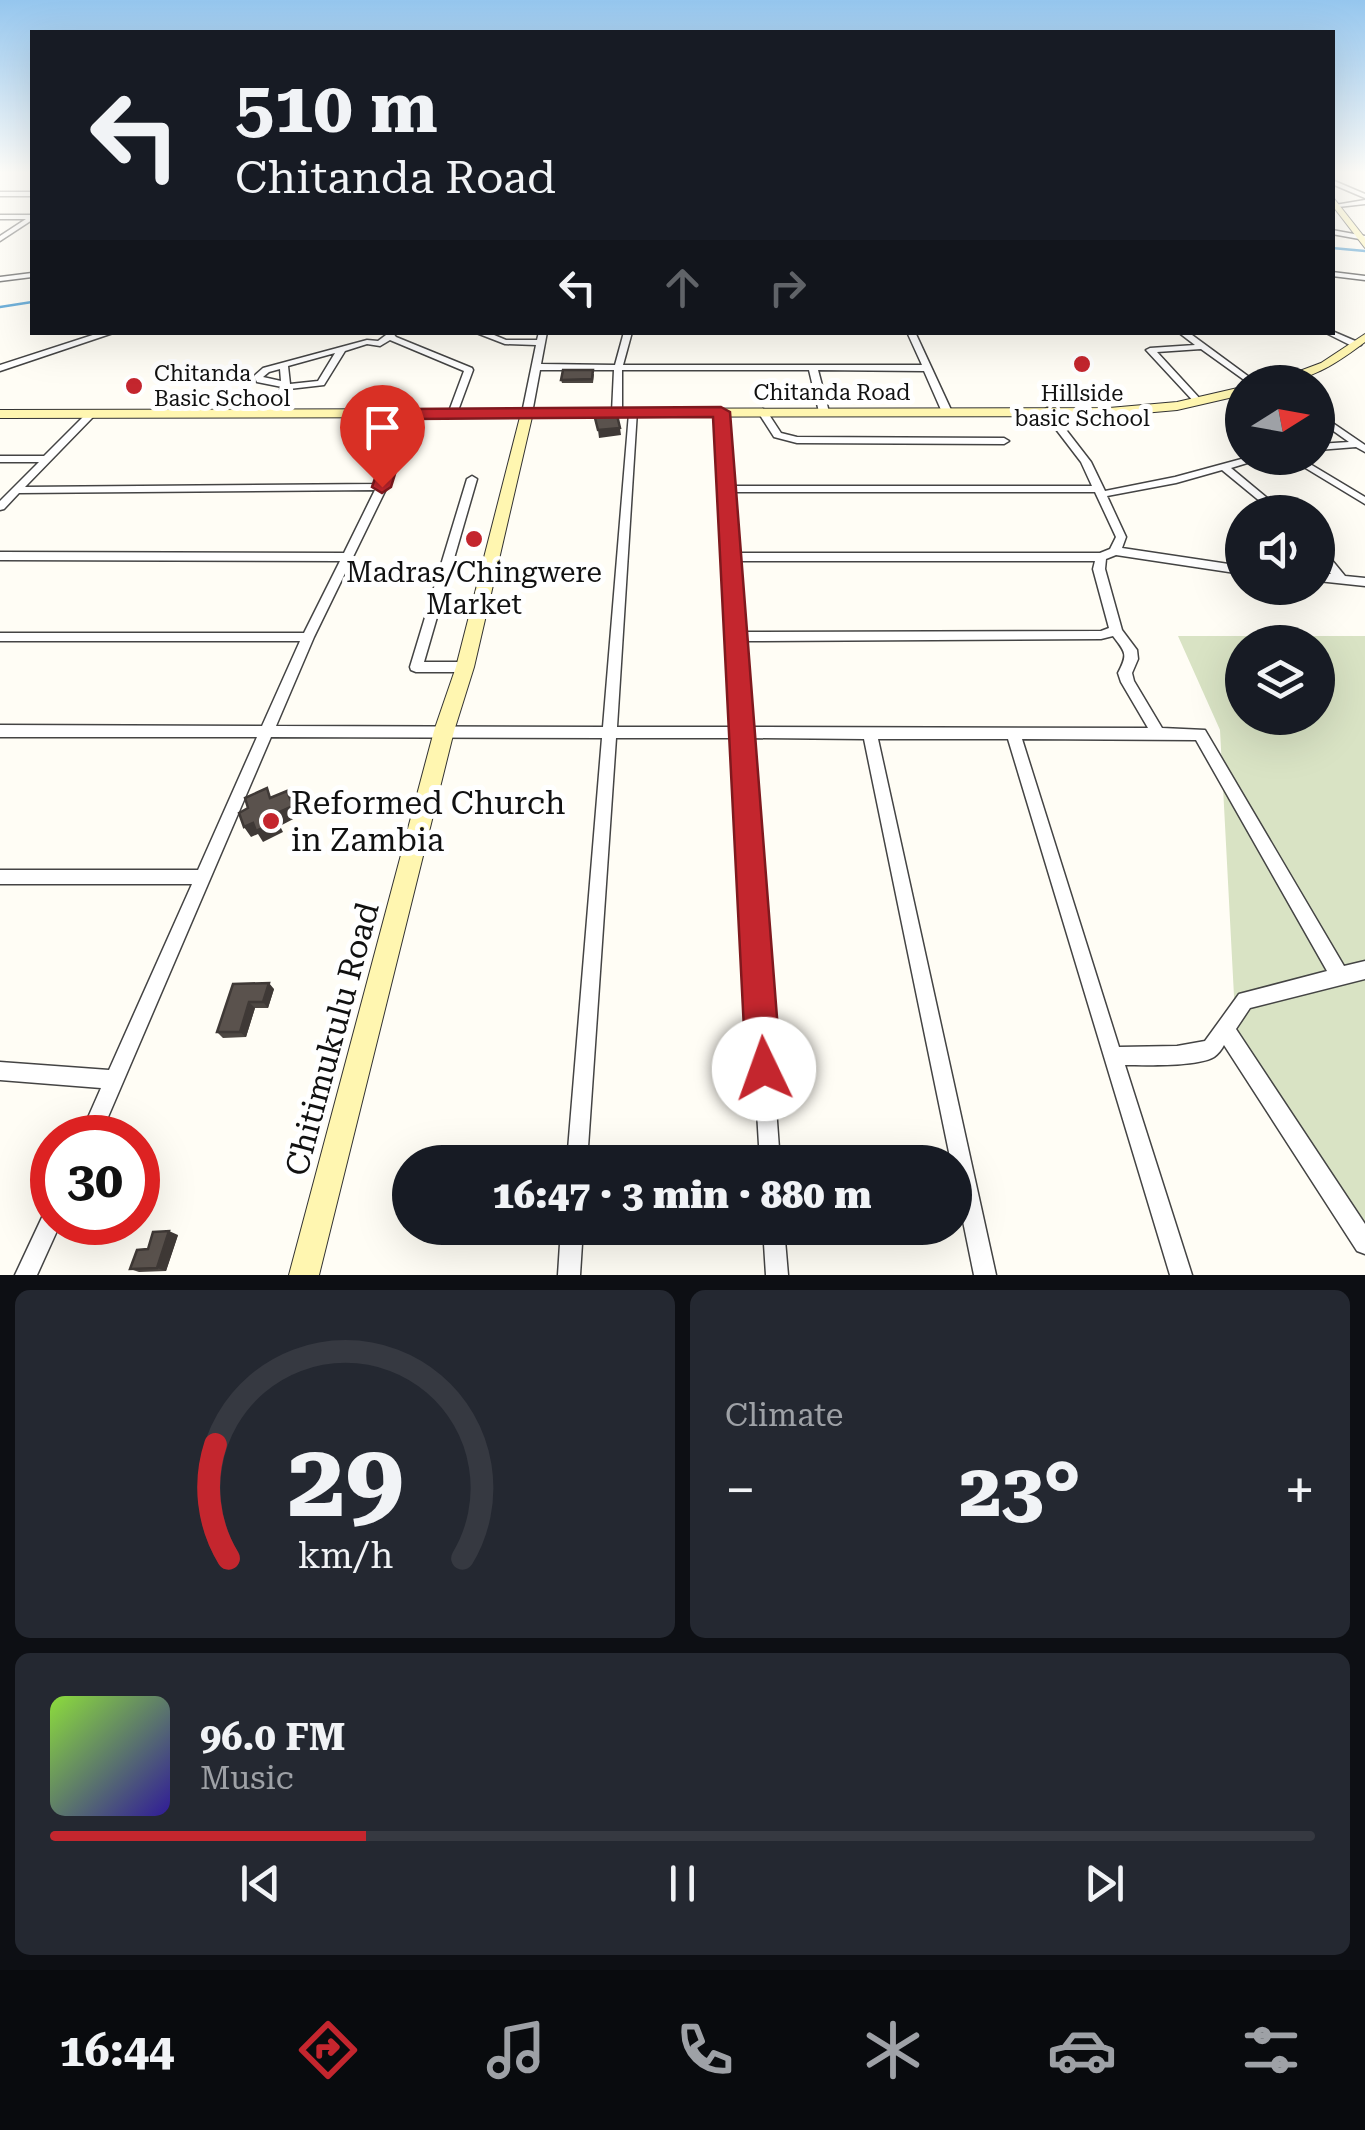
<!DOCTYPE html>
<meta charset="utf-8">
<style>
:root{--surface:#171b24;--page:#242831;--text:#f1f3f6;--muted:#9ea1a6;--line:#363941;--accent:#c4262e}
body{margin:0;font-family:"Roboto Serif",serif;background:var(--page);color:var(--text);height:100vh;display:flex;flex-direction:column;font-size:38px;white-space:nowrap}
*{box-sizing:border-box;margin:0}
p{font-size:32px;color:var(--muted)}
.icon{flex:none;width:55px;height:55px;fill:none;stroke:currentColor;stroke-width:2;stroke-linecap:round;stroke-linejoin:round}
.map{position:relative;height:1275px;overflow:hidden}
.side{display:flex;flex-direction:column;gap:15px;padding:15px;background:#0d0f14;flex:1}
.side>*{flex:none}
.top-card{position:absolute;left:30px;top:30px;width:1305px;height:305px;border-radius:0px;box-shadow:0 10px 40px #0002;background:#171b24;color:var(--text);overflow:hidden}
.needle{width:65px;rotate:79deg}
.fabs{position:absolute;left:1225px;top:365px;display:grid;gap:20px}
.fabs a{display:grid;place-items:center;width:110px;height:110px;border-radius:50%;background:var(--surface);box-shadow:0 10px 40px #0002;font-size:50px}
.speed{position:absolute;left:30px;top:1115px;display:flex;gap:20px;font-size:50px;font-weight:700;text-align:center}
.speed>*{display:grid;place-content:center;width:130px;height:130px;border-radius:50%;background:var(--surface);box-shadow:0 10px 40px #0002;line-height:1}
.speed .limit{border:15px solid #d22;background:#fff;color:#111}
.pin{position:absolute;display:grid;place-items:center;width:85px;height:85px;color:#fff;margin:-102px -42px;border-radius:50% 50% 50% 0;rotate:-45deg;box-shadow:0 0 10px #0007}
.pin .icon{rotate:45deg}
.me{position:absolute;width:110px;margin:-55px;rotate:357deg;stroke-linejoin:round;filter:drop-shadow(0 0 8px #0008)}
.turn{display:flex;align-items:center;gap:35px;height:210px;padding:0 40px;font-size:45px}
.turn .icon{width:130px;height:130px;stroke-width:2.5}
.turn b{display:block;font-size:70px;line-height:85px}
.lanes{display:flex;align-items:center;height:95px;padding:0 40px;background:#0003;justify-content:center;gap:50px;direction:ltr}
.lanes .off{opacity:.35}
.big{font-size:75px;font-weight:800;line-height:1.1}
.side .tile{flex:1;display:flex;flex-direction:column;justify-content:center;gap:15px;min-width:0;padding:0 35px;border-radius:15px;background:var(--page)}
.side .dial{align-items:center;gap:0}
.dial svg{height:260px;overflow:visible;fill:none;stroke:var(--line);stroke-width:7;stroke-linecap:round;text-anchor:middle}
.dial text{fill:var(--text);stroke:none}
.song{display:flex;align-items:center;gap:30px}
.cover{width:120px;height:120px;border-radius:15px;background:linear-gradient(135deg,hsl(90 70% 55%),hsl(250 70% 35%))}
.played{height:10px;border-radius:5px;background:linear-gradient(90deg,var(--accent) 25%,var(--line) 25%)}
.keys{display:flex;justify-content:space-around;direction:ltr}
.heat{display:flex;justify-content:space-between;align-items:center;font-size:55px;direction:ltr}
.side .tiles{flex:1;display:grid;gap:15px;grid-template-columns:1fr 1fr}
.tile:last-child{grid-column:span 2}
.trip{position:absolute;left:392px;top:1145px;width:580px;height:100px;border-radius:50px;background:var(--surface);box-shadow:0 10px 40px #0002;font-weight:800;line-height:100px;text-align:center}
.menu{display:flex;height:160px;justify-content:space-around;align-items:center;background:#090b0e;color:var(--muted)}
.menu .icon{width:70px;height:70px}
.menu .active{color:var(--accent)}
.menu b{font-size:45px;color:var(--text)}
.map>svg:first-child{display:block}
</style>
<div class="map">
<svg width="1365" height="1275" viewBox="0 0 1365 1275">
<rect width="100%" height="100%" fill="#fffdf5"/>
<path fill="#d9e3c4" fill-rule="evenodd" d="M1178,636H1365V1233L1236,1034L1220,730ZM1242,642H1318V718H1242Z"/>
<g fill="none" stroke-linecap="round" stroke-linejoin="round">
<path stroke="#3f96cf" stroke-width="2.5" d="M1332,248L1365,251
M0,307L32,302"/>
<g stroke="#444" stroke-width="3">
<path id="street" d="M1332,180L1365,194V198L1332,184Z
M0,192H32V196H0Z
M1365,200V204L1338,207L1335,205Z
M0,215H32V220L0,241V236L26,219H0Z
M1332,230L1365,236V240L1332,234Z
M1332,272L1365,276V280L1332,276Z
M32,273V277L0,281V277Z
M1332,331L1360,343L1361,345L1354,347L1324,332Z
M102,332H116L0,371V365Z
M384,332H392L396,337L472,368L473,370L456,416L448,414L464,371L390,340L380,346L367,344L345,351L324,385L289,389L270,416L262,414L282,387L257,382L254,376L263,368L367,340L378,341L386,335ZM335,353L318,381L290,384L288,366ZM280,369L281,381L263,377L269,372Z
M474,332H487L506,340H537L539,332H547L541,364L615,365L624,332H632L623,365H922L907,332H915L952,412L947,415L942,412L924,371L818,370L829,412L824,415L819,412L809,370H622V412L617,415L612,412L614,370H540L532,413L527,416L522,413L536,345L505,344Z
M1178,332H1188L1256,382H1247L1201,349L1157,352L1203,402L1196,404L1146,350L1150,348L1195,345Z
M1047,408L1050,409L1091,462L1105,491L1175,477L1245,458H1259L1257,460L1231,468L1284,512H1273L1222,470L1176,483L1107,496L1126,537L1122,548L1242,566V574L1116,555L1106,559L1105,569L1122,630L1137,650L1138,659L1132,673L1134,681L1162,728L1205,730L1344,966L1365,961V979L1250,1008L1236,1029L1365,1224V1254L1357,1251L1224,1045C1222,1049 1218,1054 1214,1057C1197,1067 1146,1065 1125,1065L1192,1275H1170L1008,739H878L996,1275H974L955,1182V1162H951L864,739L749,738L780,1162H760L735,738H616L587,1162H567L602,738L271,737L99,1138H79L101,1088L0,1080V1062L109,1070L192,884H0V870H198L257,737H0V725L262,726L300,641H0V633H304L340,561L0,560V552L344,553L375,490L19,493L4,509L0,510V501L39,462H0V456H44L88,412L91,411L96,414L94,416L25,487L378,484L400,414L408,412L410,414L387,487L314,637L276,726L603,727L629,413L637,411L617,727H735L718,410L726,412L731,486H1092L1081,462L1042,411ZM731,492H1095L1116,537L1110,549L1100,553H736ZM736,561H1095L1093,569L1109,628L1101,631L742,632ZM1113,636C1126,653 1128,654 1118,673L1121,682L1148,728L749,727L742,641L1101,639ZM1022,739L1196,740L1327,971L1239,994L1205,1041L1177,1046L1119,1047Z
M763,409L766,410L781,433L797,437L1004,438L1009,441L1004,444L797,443L774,437L758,412Z
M1318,413L1365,445V452L1356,447L1318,450V444L1349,442L1318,420Z
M1289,458H1300L1365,497V504Z
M472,476L477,479L424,662H465L470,664L471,667L470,670L465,672H416L411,670L410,667L467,479Z
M1318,547L1322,548L1345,576L1365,578V586L1318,581V573L1331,574L1318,558Z
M52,1207V1222H61L37,1275H15L45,1211Z
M561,1228H583L580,1275H558Z
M763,1228H784L788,1275H766Z"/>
</g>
<g stroke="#333" stroke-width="2">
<path id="secondary" d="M1332,196L1365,238V248L1332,205Z
M1365,334V342C1337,363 1307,384 1270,382L1321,363Z
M1242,387V395L1177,410L1109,416L532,417L474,667L454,731L319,1275H289L434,731L456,667L520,417L0,418V410L1109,408L1177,402Z"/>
</g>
<use href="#street" fill="#fff" fill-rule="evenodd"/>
<use href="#secondary" fill="#fff6b0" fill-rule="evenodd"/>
</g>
<path fill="#4d4742" d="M594,374L593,383H562L561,380Z
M233,984L274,989L268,1008H255L246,1037L223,1038L217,1032Z
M178,1235L166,1271L139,1272L130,1269L148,1249Z"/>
<path fill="#3f3936" d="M620,428L621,435L599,438L598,430Z
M287,791L294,801L299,816L280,826L283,832L263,842L258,834L251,837L244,827L273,815Z
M269,983L274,989L268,1008L263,1002Z
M249,1002L255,1008L246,1037L240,1032Z
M169,1231L178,1235L166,1271L157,1268Z"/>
<path fill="#5a524d" stroke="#3f3936" stroke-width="2.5" d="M563,370H593L592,379L561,380Z
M617,415L620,428L598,430L595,418Z
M267,788L270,798L287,791L293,806L273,815L276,822L256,831L253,823L244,827L239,813L248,808L245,798Z
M269,983L263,1002H249L240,1032H217L233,984Z
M169,1231L157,1268L130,1269L137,1250L148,1249L153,1232Z"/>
<linearGradient id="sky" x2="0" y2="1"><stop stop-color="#95c6ee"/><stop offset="0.49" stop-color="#fffefa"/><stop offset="1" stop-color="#fffefa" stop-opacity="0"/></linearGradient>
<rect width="1365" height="352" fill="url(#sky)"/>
<path fill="#c4262e" stroke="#7f191e" stroke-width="2.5" d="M721,407L730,412L781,1069L776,1081L764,1086L751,1081L746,1069L713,417L412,419L391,487L382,493L372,487L397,414L405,409Z"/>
<g fill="#c4262e" stroke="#fff" stroke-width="4">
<circle cx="1082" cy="364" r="10"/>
<circle cx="134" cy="386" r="10"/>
<circle cx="474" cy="539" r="10"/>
<circle cx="271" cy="821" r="10"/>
</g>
<g text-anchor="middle" stroke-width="10" stroke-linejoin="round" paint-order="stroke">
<g font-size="22" fill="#111" stroke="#fff" text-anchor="start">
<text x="154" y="381">Chitanda<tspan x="154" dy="25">Basic School</tspan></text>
<text x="1082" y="401" text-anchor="middle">Hillside<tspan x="1082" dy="25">basic School</tspan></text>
</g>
<g font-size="22" fill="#111" stroke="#fff">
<text x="832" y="400">Chitanda Road</text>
</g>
<g font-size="28" fill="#111" stroke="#fff">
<text x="474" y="582">Madras/Chingwere<tspan x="474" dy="32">Market</tspan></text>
</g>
<g font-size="32" fill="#111" stroke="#fff" text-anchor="start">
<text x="291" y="814">Reformed Church<tspan x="291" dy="37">in Zambia</tspan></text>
</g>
<g font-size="32" fill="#111" stroke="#fff">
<text transform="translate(332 1039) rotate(-75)" y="11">Chitimukulu Road</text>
</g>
</g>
</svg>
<div class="fabs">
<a><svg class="needle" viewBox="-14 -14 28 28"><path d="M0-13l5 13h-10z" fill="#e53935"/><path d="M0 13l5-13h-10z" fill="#9ea1a6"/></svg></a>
<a><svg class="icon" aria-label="sound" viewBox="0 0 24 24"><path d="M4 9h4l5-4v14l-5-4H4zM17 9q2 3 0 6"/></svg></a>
<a><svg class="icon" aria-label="layers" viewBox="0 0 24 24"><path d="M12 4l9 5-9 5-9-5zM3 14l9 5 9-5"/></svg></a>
</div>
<div class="speed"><div class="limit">30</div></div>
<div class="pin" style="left:382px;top:487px;background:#d93025"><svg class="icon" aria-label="arrive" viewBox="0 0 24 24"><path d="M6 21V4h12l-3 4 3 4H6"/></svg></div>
<svg class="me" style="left:764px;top:1069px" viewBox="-20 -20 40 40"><circle r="19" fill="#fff"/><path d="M0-13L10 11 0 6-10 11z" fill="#c4262e"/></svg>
<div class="trip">16:47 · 3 min · 880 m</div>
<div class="top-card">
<div class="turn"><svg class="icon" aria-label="left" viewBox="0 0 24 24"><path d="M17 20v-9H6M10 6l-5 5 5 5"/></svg><div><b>510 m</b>Chitanda Road</div></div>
<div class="lanes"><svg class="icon" aria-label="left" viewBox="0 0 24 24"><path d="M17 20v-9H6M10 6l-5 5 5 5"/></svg><svg class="icon off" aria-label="ahead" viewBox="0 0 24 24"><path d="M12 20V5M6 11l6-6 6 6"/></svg><svg class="icon off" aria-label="right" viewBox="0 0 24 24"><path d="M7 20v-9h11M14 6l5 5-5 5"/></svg></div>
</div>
</div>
<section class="side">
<div class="tiles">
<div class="tile dial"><svg viewBox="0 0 100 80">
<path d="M14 69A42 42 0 1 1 86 69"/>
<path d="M14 69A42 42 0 0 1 10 34" stroke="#c4262e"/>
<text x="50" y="56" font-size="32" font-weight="700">29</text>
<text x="50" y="72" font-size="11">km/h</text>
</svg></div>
<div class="tile"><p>Climate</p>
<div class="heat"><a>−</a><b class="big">23°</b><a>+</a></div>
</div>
<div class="tile">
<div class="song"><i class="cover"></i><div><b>96.0 FM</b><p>Music</p></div></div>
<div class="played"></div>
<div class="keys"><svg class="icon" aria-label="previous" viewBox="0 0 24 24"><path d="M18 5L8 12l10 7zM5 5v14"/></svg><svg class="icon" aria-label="pause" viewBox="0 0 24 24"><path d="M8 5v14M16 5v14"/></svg><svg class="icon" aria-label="next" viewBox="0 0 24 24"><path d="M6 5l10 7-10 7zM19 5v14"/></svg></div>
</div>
</div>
</section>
<nav class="menu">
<b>16:44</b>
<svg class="icon active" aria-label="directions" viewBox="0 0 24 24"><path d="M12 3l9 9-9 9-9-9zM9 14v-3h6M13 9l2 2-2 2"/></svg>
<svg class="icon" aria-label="music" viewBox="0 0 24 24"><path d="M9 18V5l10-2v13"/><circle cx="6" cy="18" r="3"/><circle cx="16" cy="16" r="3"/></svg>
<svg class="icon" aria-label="phone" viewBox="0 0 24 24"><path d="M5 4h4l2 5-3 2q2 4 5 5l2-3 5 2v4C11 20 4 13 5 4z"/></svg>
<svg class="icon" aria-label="climate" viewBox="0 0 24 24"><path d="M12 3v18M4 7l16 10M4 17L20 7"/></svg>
<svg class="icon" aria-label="car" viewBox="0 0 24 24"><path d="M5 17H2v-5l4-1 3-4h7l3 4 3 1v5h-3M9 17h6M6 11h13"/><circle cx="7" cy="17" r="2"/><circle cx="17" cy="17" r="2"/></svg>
<svg class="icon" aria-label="filters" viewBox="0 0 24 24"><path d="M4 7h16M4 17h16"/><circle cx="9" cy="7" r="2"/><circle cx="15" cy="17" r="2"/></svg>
</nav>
